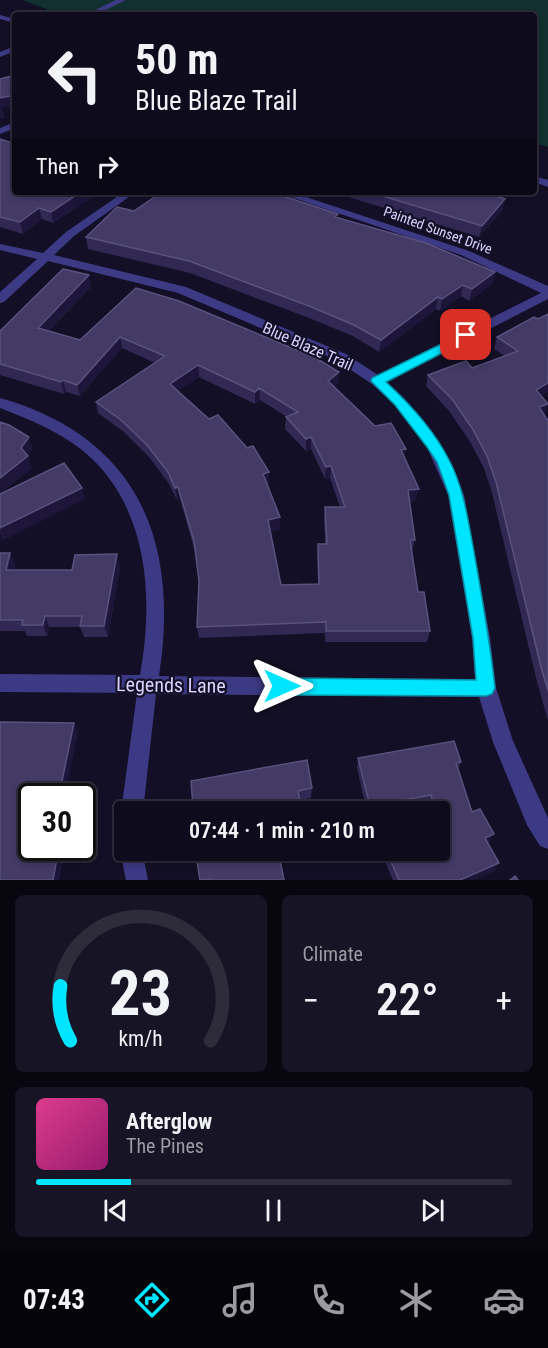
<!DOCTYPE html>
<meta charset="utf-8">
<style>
:root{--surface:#0e0b1c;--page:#171425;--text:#f1f3f6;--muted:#9b9ba3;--line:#2e2b3b;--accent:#00e5ff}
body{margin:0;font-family:"Roboto Condensed",sans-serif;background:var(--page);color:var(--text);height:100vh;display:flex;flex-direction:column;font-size:22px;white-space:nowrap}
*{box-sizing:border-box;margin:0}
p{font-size:20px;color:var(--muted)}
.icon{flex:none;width:33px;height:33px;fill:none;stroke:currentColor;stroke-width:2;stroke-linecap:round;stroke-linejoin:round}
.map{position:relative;height:880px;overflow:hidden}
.details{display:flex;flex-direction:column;gap:15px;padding:15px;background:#08060f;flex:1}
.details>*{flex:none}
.banner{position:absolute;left:12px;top:12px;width:525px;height:183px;border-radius:6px;box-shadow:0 3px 9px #0003,0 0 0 2px var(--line);background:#0e0b1c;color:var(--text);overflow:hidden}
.speed{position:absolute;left:18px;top:783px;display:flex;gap:12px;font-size:30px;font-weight:700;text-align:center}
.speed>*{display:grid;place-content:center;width:78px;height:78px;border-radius:50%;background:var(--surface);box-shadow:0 3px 9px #0003,0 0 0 2px var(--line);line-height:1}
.speed .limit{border:3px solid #111;border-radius:9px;background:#fff;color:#111}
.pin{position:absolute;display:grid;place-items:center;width:51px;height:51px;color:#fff;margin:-26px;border-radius:12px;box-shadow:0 3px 9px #0006}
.me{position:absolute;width:66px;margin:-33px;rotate:90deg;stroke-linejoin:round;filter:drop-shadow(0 0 4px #0008)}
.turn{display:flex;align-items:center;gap:21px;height:126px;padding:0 24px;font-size:27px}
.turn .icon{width:78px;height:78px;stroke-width:2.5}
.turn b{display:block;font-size:42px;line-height:51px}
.then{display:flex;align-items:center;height:57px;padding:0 24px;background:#0003;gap:12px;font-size:22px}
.big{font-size:45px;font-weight:600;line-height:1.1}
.details .widget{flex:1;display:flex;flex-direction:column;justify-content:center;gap:9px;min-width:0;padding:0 21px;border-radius:9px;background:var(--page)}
.details .dial{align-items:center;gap:0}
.dial svg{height:156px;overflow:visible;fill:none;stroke:var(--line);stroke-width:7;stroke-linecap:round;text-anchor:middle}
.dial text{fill:var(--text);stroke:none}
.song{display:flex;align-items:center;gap:18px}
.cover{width:72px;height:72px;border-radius:9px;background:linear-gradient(135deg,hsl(330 70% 55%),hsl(320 70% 35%))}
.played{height:6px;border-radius:3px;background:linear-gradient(90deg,var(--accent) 20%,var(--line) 20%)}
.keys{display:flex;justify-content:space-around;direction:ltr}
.heat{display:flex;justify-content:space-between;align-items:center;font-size:33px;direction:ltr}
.details .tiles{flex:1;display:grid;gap:15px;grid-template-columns:1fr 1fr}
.widget:last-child{grid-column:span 2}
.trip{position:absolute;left:114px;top:801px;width:336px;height:60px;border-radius:6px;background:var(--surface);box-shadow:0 3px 9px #0003,0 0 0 2px var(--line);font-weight:600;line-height:60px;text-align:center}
.tab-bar{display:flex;height:96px;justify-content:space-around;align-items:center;background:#06040b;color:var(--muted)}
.tab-bar .icon{width:42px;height:42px}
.tab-bar .active{color:var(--accent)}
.tab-bar b{font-size:27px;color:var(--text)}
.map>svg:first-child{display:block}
</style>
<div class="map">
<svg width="548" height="880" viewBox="0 0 548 880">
<rect width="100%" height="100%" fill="#130f26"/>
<path fill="#12302f" d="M22,0H548V147L534,143V15H62Z"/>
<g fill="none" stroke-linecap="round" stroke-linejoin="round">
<path fill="#3d3a85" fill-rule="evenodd" d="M116,0H126L95,15H85Z
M0,15L15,19V23L0,19Z
M15,46V51L0,57V52Z
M15,122V128L0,134V128Z
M534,176L548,180V187L534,182Z
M124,192H136L74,236L54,255L186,287L346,354L378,375L541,293L461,255L276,192H291L469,251L548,286V299L387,382L405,399L437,439L451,462L464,495L490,638L496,688L513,741L548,818V849L540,846L527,825L493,742L479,697L156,694L143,812H124V820L121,812L137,693L0,692V674L140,675C154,598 149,504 82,450C58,431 28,419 0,408V398C138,437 180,541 159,676L475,679L472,638L448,495L427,447L395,405L372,384L336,360L178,293L48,261L4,302L0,303V292L37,259L0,250V244L43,253L66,232Z
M124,841V850H142L148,880H126L120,850Z"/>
</g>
<path fill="#312854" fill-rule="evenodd" d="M0,139L15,192H100L53,223L42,219L23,234L0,227Z
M332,192H470L503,210L479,237Z
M134,211L338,217L495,272L492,284L469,301L461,296L440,311L436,309L379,352L353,336L309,318L190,273L88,249L86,237Z
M91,287L49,331L80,340L136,288L338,384L334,387L375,426L406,449L404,456L416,500L410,502L415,540L412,551L418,592L430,631L427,642H325V633L199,638L197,627L199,581L195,552L180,499L177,500L169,484L149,457L124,432L98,413L96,402L155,363L122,348L80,396L66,392L64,394L0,375V331ZM199,377L255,404L260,400L287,417H286L285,429L306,451L311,449L325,479L330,478L340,507H325L324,519L325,544H318L317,555L318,584L281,585L270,531L280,529L267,484H269V472L178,391Z
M534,317L541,397L548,404L544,415L548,421V721L536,678L492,493L484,468L469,440L449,411L426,386L428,375L472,368L505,356L494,349L497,337Z
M0,553H10L15,565L13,570H72L120,566L108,637H84L80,627H49L47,636H27L25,631H0Z
M358,758L461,762L458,770L472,812L499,863L494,871L473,880H393L383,857L385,850H440V812H430L427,804L389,812H367L357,768Z
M312,788L311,798L299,800L302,812H194L193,807Z"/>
<path fill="#1d163a" d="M15,95V105L2,108L5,118L0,119V98Z
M81,192H100L53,223L51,212Z
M505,199L503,210L479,237L482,226Z
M39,208L42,219L23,234L20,222Z
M495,272L492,284L469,301L472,289Z
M89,275L91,287L41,339L38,328Z
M463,285L461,296L440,311L442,299Z
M438,297L436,309L379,352L381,340Z
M120,337L122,348L80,396L77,385Z
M198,365L199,377L171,396L170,384Z
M339,372L338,384L327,393L328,381Z
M63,380L66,392L64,394L61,382Z
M548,383V392L532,402L536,390Z
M259,388L260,400L255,404V392Z
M548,404L544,416L539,407Z
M29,437L33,449L26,457L28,456L32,468L0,494V478Z
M311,437V449L306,451V439Z
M406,449L404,460L401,450Z
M331,466L330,478L325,479L326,467Z
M269,472V484L263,486V474Z
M178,487L180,499L177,500L175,488Z
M82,488L85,499L2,541L0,534V528Z
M419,489L416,500L406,502L408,490Z
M280,517V529L268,532V520Z
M10,553L15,565L10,582L6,570Z
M117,554L120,566L108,637L104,626Z
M45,616L49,627L47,636L43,625Z
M74,723L78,733L65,796L61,786Z
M74,786L78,796H72Z
M494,834L489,843L481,846L485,838Z
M49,848H55L53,861L48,853Z
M58,853L63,861L59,880H53Z
M499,863L494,871L473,880H460Z"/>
<path fill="#433a66" stroke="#5a527e" stroke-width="1.5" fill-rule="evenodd" d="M15,75V95L0,98V79Z
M0,139L15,144V192H81L51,212L39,208L20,222L0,217Z
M162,192H271L338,214L335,217L426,243L495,272L472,289L463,285L442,299L438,297L381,340L354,325L309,306L189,261L86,237L117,207L134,211Z
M369,192H470L477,194L479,192H482L505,199L482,226Z
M63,269L89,275L38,328L80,340L136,288L179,301L316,358L339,372L328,381L375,426L391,423L406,449L401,450L419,489L408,490L415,540H410L418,592H424L430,631H326V622L197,627L199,581L194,541L178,487L175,488L168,472L147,445L121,420L96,402L165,356L120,337L77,385L63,380L61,382L0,364V331ZM198,365L255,392L259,388L298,412L286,417L306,439L311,437L326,467L331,466L345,507H325L327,544H318L319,584L281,585L268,520L280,517L263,474L269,472L253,446L247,448L218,415L209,419L170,384Z
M548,314V383L536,390L548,404L539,407L548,421V691L541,667L496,482L487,456L472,428L452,399L428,375L466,361L472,368L518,351L497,337L534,317L538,319Z
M0,422L9,425L29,437L21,448L28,456L0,478Z
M64,463L82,488L0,528V494Z
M0,553H10L6,570H72L75,555L117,554L104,626H80L82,616H45L43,625H22L23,620H0Z
M0,722L74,723L61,786H74L72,796H32V848H49L48,853H58L53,880H0Z
M454,741L461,762L456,763L472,812L480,809L494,834L485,838L499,863L460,880H399L386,850H440V826L441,825L440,821V812H436L431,795L370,806L358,758Z
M307,760L312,788L298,791L302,812H203L202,806L193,807L191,781Z
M207,850H278L284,880H210V879L200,880L196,855L207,853Z
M515,876L518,880H510Z"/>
<path fill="#00e5ff" stroke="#0095a6" stroke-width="1.5" d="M466,332L471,333V338L386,382C410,404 434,430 449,460C464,488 468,521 474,552C482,597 490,642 495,688L492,694L486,696L282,695L276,692L273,686L276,681L282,678L476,680L473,638L449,495L437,462L427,447L395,405L371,381L372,378Z"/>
<g text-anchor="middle" stroke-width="4.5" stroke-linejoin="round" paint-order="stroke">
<g font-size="14" fill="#d9d4ff" stroke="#130f26">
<text transform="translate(438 230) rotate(20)" y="5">Painted Sunset Drive</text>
</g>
<g font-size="16" fill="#d9d4ff" stroke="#130f26">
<text transform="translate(308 346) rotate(24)" y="6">Blue Blaze Trail</text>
</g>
<g font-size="20" fill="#d9d4ff" stroke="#130f26">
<text transform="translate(171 685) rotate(1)" y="7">Legends Lane</text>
</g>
</g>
</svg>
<div class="speed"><div class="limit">30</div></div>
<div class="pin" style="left:466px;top:335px;background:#d93025"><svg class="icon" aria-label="arrive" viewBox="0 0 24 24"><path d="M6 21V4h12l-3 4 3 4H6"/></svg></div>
<svg class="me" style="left:282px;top:686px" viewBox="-20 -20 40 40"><path d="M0-17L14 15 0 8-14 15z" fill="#00e5ff" stroke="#fff" stroke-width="4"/></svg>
<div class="trip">07:44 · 1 min · 210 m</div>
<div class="banner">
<div class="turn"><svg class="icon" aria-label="left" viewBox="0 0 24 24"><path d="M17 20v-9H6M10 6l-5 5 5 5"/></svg><div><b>50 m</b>Blue Blaze Trail</div></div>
<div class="then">Then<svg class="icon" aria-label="right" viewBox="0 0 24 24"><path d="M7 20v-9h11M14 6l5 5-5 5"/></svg></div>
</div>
</div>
<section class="details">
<div class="tiles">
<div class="widget dial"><svg viewBox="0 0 100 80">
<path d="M14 69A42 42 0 1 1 86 69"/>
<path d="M14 69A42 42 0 0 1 9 41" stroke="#00e5ff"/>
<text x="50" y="56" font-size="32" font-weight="700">23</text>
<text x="50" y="72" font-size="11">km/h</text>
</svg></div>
<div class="widget"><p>Climate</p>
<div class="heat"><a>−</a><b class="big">22°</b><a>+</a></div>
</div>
<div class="widget">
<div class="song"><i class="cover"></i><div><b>Afterglow</b><p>The Pines</p></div></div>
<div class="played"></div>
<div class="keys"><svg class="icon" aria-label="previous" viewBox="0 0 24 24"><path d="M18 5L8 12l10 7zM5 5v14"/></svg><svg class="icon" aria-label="pause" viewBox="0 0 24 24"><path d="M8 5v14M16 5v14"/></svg><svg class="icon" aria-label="next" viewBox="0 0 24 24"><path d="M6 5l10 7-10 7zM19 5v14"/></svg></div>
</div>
</div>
</section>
<nav class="tab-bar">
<b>07:43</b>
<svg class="icon active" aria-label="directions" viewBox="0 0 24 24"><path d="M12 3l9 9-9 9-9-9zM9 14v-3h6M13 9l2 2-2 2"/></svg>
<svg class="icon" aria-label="music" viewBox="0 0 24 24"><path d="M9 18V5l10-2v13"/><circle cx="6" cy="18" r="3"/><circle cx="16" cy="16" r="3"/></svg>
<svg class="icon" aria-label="phone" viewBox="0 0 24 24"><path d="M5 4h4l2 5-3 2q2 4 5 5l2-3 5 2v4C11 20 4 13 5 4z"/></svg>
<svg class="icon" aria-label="climate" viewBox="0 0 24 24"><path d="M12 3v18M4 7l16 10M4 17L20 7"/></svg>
<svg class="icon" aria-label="car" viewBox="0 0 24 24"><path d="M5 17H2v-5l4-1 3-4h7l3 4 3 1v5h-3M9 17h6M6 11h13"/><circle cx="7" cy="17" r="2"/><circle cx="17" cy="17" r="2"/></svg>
</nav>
